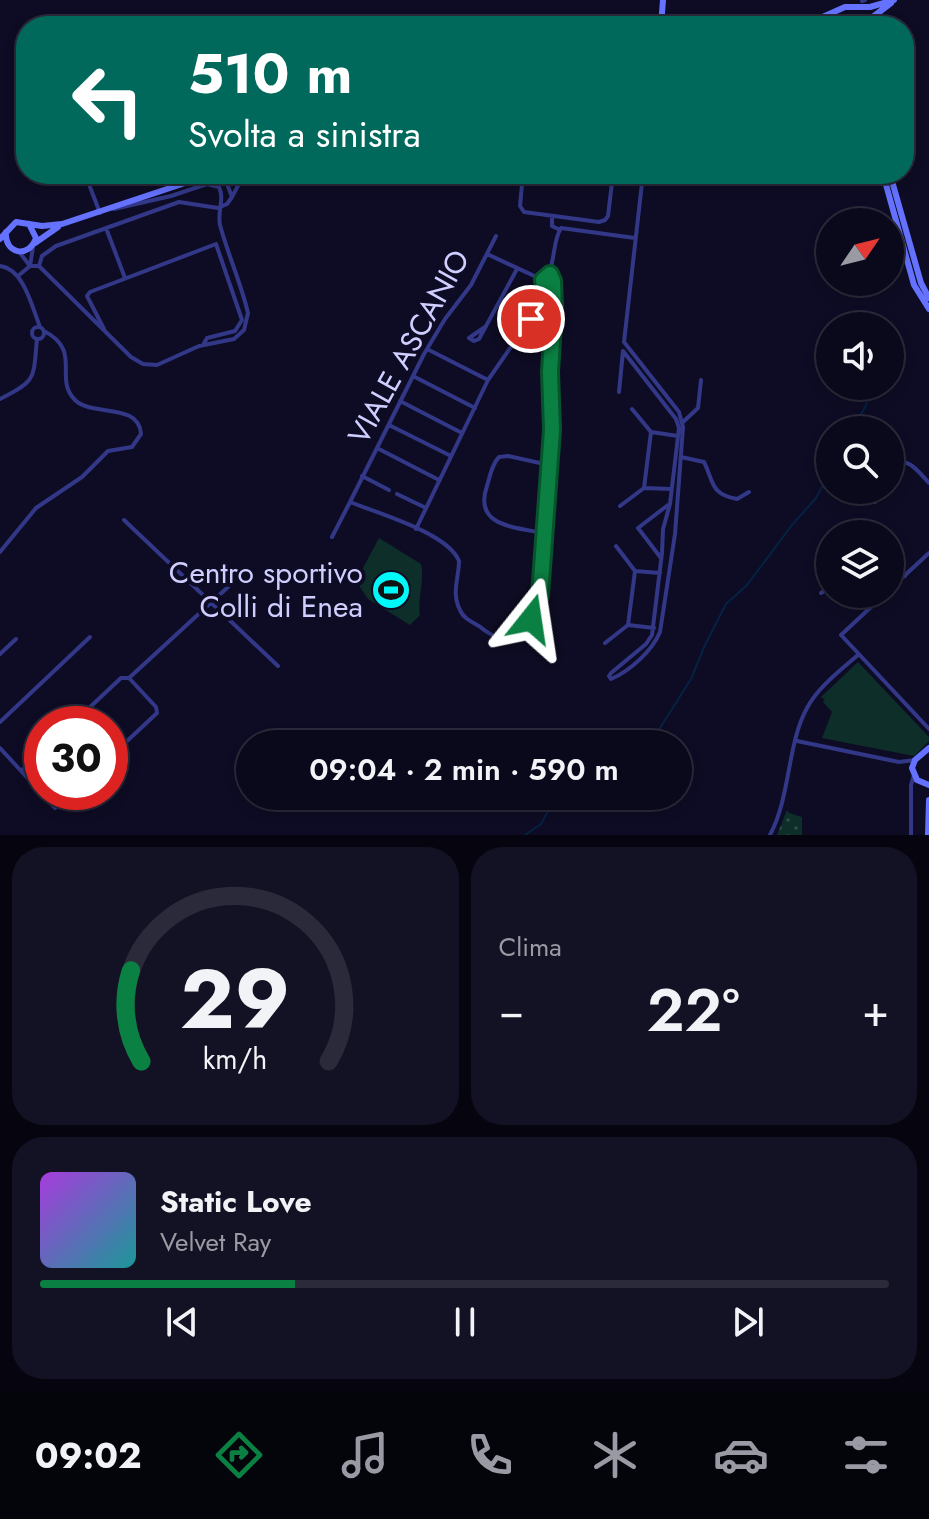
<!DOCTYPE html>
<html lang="it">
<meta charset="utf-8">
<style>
:root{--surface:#0a091b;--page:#131224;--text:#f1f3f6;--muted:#999aa3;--line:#2a2a3a;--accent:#0b8043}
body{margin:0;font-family:Jost,sans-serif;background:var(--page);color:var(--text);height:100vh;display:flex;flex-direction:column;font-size:30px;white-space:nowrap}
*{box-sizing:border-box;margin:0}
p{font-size:26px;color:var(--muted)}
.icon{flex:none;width:44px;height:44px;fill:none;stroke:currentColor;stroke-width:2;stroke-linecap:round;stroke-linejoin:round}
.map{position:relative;height:835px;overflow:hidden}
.drawer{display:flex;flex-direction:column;gap:12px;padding:12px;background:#06050f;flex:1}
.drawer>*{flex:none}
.banner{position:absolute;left:16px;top:16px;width:898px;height:168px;border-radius:32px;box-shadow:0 4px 12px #0003,0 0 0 2px var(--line);background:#00695c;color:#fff;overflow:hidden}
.needle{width:52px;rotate:55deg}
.buttons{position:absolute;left:816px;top:208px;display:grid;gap:16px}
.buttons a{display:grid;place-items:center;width:88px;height:88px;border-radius:50%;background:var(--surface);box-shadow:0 4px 12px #0003,0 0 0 2px var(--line);font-size:40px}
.speed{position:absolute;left:24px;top:706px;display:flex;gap:16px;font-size:40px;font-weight:700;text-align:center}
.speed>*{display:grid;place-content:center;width:104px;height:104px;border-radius:50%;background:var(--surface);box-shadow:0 4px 12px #0003,0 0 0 2px var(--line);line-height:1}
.speed .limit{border:12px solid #d22;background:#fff;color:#111}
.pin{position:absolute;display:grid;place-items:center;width:68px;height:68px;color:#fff;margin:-34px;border:4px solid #fff;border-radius:50%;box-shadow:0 2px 8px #0007}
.me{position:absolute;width:88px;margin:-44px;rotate:15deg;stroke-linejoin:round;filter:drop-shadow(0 0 6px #0008)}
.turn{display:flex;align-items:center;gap:28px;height:168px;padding:0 40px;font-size:36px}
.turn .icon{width:104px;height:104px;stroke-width:2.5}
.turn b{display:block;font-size:56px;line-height:68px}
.big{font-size:60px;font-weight:600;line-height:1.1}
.drawer .card{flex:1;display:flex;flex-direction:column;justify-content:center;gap:12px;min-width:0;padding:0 28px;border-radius:32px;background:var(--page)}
.drawer .dial{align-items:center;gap:0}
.dial svg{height:208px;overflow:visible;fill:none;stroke:var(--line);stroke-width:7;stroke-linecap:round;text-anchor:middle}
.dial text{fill:var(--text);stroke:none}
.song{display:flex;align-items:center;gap:24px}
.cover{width:96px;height:96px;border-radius:12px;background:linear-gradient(135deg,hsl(280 70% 55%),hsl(180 70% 35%))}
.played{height:8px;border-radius:4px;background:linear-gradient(90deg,var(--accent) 30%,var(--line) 30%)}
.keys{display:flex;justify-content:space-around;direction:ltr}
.heat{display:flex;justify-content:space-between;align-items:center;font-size:44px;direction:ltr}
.drawer .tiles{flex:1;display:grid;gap:12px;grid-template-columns:1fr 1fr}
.card:last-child{grid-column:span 2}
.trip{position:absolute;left:236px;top:730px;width:456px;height:80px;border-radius:40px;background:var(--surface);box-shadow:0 4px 12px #0003,0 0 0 2px var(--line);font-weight:600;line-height:80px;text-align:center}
.tab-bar{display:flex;height:128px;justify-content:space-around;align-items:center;background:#04040b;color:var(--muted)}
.tab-bar .icon{width:56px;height:56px}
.tab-bar .current{color:var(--accent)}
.tab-bar b{font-size:36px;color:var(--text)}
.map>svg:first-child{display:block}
</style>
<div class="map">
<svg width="929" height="835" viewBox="0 0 929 835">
<defs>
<pattern id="grass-dots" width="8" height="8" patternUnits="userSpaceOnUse" patternTransform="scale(2)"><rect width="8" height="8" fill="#0e2e2a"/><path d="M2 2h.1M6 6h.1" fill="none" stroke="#304b4a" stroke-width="1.8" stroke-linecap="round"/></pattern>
</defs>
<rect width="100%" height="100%" fill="#0d0c24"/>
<path fill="url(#grass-dots)" d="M787,810L789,813L802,817V835H777Z"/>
<path fill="#0e2e2a" d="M379,538L421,564C425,580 417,598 420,615L410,625L368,599L356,581Z
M858,662L929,737V741L914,756L822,738L832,712L823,702L825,700L821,697Z"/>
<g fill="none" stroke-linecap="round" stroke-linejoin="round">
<path stroke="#052243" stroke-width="2" d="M853,430L867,403
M630,744L653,739L691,679L705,645L726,604L747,585L792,525L816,498L830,472
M525,835L541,824L556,796"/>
<path stroke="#323887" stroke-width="4" d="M862,1L865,0
M85,174L100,213
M523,174L520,206L524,212L599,222L605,220L608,216L613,174
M226,181L232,197L240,182
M552,217V226L560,230
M106,228L125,278
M496,236L471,285L445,319L424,354L350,502C377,513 448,533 459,561C459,578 451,593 460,610C463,618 472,622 479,626C485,631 493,637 501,638C523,642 536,612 540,595L552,433L550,372L554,312L553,281L550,274
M20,253L30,266
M487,254L543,280
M0,266C24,269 32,307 40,327
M30,266H39L131,357L143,364L157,365L199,346L234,339L244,330L248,313C241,283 228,255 220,225C217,211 225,199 219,187L207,184L171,196L114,209
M39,266L42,256L56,246L179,202L218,208L227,204L232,197
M18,276L30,266L33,247
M545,298L543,280C557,266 551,244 561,228L635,238
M32 333a6 6 0 1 1 12 0a6 6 0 1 1-12 0Z
M485,327L469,338L474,341L479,339L517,269
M104,329L87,296L90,292L216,244L242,320L235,331L207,338L203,345
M624,342L643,174
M427,349L488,380
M623,351L676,419L679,428L670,504L663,529L662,553L652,635L646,644L611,673L609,676L611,679C630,671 652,651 660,632L675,534L683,427L679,412L624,342
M413,376L475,408
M619,392L623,351
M0,399C38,380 33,378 37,339
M400,401L462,433
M632,409L651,432L678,436
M683,422L698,408L701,380
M389,425L451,456
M377,448L439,480
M681,457L704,462C714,482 710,494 737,499L749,492
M890,464C907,455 918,471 929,483
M362,476L389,490
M644,488L671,489
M397,494L426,508
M875,502L879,490
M620,506L644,488L651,432
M124,520L278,666
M416,529L488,380L545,298
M543,533C514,527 473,526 487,486C490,476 492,464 499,457L508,456L549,465
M332,537L350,502
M616,546L635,571L660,573
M0,552L36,508L82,477L108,451L132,447L141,434C139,402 92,417 75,400C53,378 83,351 44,331
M661,558L638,528L668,505
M890,561L905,576
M890,589L929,553
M821,593L830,588
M885,594L841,635L929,729
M628,625L635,571
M605,643L628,625L654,628
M0,654L16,639
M0,722L90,637
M72,724L121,678H129L228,587
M797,741L899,762L915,760
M0,748L55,808L72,792
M110,757L157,713L156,707L129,678
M21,771L42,752
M770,835C791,795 787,744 807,708C818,687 841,670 859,654
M911,835V785L914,775"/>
<path stroke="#6572ff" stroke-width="6" d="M816,21L833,26
M865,23L891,3
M661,26L663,0
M739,26L771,21L818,19L845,7H870L894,0
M883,174L914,285L929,309
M890,174L921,283L929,298
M220,176L226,181L236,183L247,174
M6,232C4,254 29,259 36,238L29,224
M0,239L16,222L42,226L62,224L194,180L221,178
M35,243L58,227
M929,748L915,760L912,768L917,780L929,785
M928,835L929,800"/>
</g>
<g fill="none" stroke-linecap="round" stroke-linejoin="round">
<g stroke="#07532c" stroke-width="20">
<path id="route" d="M531,619L540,595L552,430L550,372L554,307L553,281L550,274L543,280L545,298L531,319"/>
</g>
<use href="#route" stroke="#0b8043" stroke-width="14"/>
</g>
<defs>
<g id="stadium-disc" transform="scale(2)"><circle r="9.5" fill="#00f9f8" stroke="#0d0c24"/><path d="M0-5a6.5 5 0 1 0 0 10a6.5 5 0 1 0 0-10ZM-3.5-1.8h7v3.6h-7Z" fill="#111"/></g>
</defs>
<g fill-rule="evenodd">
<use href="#stadium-disc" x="391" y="590"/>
</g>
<g text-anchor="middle" stroke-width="8" stroke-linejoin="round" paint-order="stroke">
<g font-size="30" fill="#cfceff" stroke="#0d0c24">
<text transform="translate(409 347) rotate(-61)" y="10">VIALE ASCANIO</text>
</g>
<g font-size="30" fill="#cfceff" stroke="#0d0c24" text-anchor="end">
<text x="363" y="583">Centro sportivo<tspan x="363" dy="34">Colli di Enea</tspan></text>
</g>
</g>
</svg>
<div class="buttons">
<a><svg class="needle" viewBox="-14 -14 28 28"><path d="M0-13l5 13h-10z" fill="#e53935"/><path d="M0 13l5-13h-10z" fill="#999aa3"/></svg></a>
<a><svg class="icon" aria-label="sound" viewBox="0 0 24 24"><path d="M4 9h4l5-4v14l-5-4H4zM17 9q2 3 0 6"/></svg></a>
<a><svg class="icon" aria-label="search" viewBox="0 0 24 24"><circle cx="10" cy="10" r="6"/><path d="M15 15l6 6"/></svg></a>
<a><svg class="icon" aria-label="layers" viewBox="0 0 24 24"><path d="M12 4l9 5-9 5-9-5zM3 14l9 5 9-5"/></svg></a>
</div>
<div class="speed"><div class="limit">30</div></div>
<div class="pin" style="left:531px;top:319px;background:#d93025"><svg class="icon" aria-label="arrive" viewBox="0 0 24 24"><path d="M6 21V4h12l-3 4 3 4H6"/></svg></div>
<svg class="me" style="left:531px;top:619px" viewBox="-20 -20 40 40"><path d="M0-17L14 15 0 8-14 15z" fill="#0b8043" stroke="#fff" stroke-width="4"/></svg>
<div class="trip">09:04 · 2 min · 590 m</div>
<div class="banner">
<div class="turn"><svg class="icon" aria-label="left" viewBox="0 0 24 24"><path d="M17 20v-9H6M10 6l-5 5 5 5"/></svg><div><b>510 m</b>Svolta a sinistra</div></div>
</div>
</div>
<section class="drawer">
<div class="tiles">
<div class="card dial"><svg viewBox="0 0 100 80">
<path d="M14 69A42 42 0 1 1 86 69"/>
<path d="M14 69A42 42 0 0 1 10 34" stroke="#0b8043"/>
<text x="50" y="56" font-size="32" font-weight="700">29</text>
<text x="50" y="72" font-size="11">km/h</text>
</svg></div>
<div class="card"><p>Clima</p>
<div class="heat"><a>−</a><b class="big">22°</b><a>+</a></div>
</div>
<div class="card">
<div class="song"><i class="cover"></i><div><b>Static Love</b><p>Velvet Ray</p></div></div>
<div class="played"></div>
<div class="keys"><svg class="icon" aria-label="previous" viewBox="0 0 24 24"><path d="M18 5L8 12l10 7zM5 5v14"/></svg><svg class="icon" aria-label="pause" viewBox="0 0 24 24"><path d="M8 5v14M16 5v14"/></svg><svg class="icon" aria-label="next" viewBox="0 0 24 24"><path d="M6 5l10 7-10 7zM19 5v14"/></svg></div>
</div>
</div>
</section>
<nav class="tab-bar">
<b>09:02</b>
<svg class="icon current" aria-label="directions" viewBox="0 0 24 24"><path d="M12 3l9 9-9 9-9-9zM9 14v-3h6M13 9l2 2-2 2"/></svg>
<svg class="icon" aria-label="music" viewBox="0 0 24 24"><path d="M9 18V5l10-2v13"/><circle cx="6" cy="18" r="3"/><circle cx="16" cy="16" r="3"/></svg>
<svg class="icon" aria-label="phone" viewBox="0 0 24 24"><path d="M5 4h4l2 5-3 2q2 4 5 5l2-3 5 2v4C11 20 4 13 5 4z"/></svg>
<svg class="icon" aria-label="climate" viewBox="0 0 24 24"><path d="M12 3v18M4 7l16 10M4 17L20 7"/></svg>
<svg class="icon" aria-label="car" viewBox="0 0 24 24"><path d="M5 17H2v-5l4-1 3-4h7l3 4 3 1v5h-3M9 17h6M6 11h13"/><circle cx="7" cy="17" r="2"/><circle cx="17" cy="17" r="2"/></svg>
<svg class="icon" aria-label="filters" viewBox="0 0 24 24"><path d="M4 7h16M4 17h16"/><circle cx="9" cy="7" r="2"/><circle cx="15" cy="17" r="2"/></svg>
</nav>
